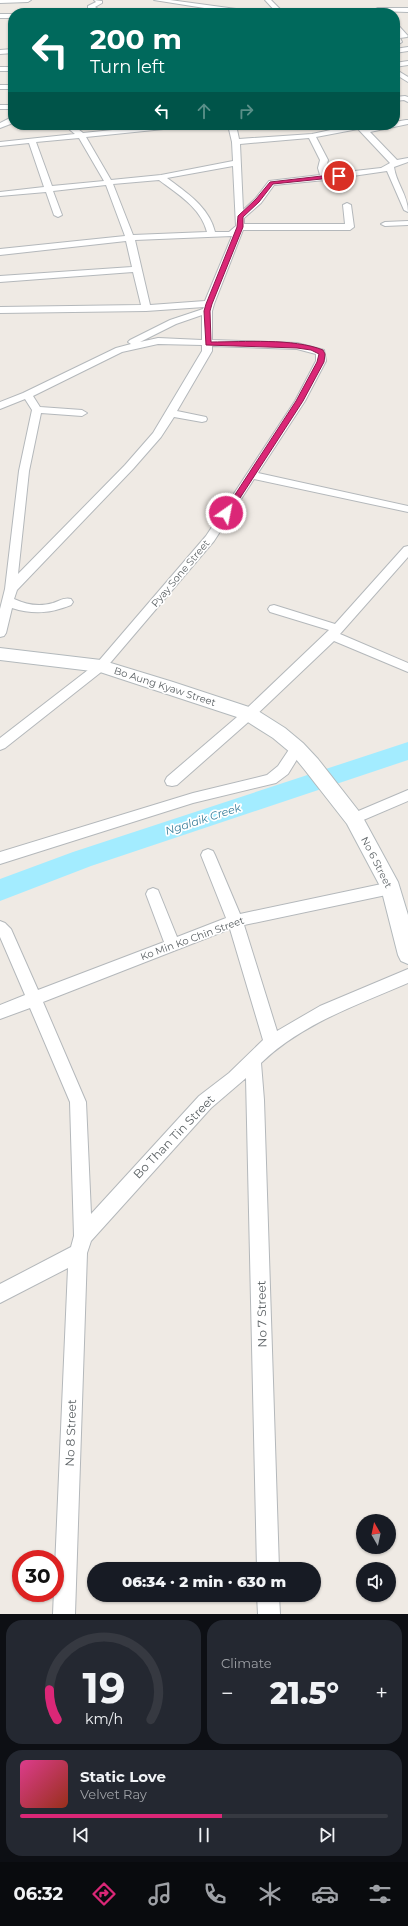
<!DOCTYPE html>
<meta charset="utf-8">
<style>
:root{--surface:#171b24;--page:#242831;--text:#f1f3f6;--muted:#9ea1a6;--line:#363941;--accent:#db2777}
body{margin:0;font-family:Montserrat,sans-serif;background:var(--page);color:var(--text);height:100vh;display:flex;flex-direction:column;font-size:15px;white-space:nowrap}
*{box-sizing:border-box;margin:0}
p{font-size:13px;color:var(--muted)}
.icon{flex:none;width:22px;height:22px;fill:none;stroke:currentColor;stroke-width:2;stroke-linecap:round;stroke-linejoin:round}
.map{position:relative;height:1614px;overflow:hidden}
.drawer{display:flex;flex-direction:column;gap:6px;padding:6px;background:#0d0f14;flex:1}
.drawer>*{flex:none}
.guide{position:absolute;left:8px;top:8px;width:392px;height:122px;border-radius:16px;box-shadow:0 1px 3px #0004;background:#00695c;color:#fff;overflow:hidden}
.needle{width:26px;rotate:351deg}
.tools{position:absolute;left:356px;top:1514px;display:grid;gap:8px}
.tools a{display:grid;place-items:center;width:40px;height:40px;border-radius:50%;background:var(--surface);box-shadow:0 1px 3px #0004;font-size:20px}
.speed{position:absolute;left:12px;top:1550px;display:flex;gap:8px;font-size:20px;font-weight:700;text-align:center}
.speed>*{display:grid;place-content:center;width:52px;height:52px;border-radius:50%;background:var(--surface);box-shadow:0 1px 3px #0004;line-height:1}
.speed .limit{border:6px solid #d22;background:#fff;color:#111}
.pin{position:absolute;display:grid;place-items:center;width:34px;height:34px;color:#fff;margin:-17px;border:2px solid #fff;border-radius:50%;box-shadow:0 1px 4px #0007}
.me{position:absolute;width:44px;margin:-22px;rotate:33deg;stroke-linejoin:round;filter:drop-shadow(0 0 3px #0008)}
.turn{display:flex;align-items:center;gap:14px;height:84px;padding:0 16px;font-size:18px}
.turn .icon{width:52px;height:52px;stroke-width:2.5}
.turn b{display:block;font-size:28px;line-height:34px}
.lanes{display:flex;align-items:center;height:38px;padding:0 16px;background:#0003;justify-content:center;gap:20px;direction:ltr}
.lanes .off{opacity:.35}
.big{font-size:30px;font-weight:800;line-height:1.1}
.drawer .tile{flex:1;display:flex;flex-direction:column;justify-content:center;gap:6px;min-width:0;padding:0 14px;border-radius:16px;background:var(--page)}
.drawer .dial{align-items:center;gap:0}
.dial svg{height:104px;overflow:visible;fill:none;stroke:var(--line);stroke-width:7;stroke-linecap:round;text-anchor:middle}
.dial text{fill:var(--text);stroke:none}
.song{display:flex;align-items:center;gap:12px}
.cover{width:48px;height:48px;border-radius:6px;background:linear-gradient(135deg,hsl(330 70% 55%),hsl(10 70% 35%))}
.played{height:4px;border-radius:2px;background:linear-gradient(90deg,var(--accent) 55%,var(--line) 55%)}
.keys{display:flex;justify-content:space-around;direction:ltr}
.heat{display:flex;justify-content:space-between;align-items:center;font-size:22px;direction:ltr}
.drawer .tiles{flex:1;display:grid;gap:6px;grid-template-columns:1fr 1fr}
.tile:last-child{grid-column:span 2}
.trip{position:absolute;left:87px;top:1562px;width:234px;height:40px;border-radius:20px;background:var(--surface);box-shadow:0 1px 3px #0004;font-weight:800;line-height:40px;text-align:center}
.tabs{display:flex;height:64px;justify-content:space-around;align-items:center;background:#090b0e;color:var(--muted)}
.tabs .icon{width:28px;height:28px}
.tabs .current{color:var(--accent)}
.tabs b{font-size:18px;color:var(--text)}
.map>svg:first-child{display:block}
</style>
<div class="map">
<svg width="408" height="1614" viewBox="0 0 408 1614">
<rect width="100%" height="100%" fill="#efeae4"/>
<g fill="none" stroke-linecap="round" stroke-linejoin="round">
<path fill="#a3ecff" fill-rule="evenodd" d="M408,742V760L91,866L0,901V879L73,852Z"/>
<g stroke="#b4b8bb" stroke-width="2">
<path id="street" d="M0,0H31L28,2L0,3Z
M94,0L102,1V3L95,7L104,13H96L88,8V6L96,2Z
M154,0H170L236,9L239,11L236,13Z
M265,0H271L284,13H277Z
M378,8H408V12L376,11V9Z
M0,14H13V18H0Z
M398,25L408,36L407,37L400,38L402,42L399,44L395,41V35H400L395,27Z
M408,47V51L395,53V49Z
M13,49V53L0,54V50Z
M408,61V65L395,67V63Z
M0,67H13V71H0Z
M395,69L408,77V82L395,74Z
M0,85H13V89H0Z
M405,96L408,97V102L404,100L395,101V97Z
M0,105H13V109H0Z
M10,118H13V123L0,128V123Z
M406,120H408V124L370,132L397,160L408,158V162L394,167C396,183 408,195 408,212L404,210L387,171L325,180L274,185L261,203L244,218V224H345L343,205L347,203L351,205L354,227L350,230H243L214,304L212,311V340L297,343L324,350L326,361L305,401L258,473L408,506V512L254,479L214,541L105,669L5,748L0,750V738L97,663L206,536L295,401L316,361V354L297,349L212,346V351L177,411L206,417L207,419L206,421L202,422L174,417L161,437L133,469L17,590L14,599C27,605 39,607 53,603C59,601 64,597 71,599L73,602L71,605C51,613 34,615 12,608L6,633L4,636L0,637V609L5,589L19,471L32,410L25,399L0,409V402L23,393L116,348L131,344L128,342L130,340L170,320L203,309L204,307L146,311L0,313V307L141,305L133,272L0,282V276L132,267L126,241L0,255V249L125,236L106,185L53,191L62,215L58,217L54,215L46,192L0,196V192L44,187L29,143L0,146V142L75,134L64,125H73L83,133L162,125H187L183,127L86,137L111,180L161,175L233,161L232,142L228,125H236L239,139L312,134L354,125H363L366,128L381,125H395V122ZM358,129L390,163L381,168L328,174L326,168L328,160L316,137ZM79,138L104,181L52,186L36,142ZM309,138L320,160L318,168L320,175L269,181L255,199L243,210L240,144ZM233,166L236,226L229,232H215C209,207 187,193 167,178ZM159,180C178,194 201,208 207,232L133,235L113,184ZM232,236L205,301L150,305L135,240ZM202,315V340L158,338L140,342L176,324ZM158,344L202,345V351L153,433L125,465L18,574L29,471L41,413L82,416L87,413L82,410L40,407L33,396L122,352Z
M408,221V225L385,226L381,224L385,222Z
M408,546V557L340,634L408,663V672L334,641L254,717L177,785L172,786L167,785L165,781L167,777L244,711L329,630L270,612L268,609L270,606L274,605L335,624L404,547Z
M297,743L302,745L304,748L288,774L276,783L193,803L0,864V852L193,793L267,775L278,766L292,745Z
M408,790V801L354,824L349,823L347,819L349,815Z
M208,849L213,851L215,855L240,914L391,882L396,884L398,888L396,892L391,894L244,925L277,1031L320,1006L408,969V983C357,1005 301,1024 261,1063L264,1100L279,1569H257L246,1078L211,1108L91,1241L87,1253L75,1614H53L68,1268L0,1303V1284L71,1247L74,1236L70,1102L30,1008L0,1019V1005L25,995L0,937V921L5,923L11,929L38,990L164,942L146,894L148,890L153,888L158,890L177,937L226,918L201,855L203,851ZM230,929L263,1040L229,1073L199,1096L91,1214L86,1102L43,1002Z
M257,1595H279L280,1614H258Z"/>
</g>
<g stroke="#b3b9bc" stroke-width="2">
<path id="secondary" d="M0,648L101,660L173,682L255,709L285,728L303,743L318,759L361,814L398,882L408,915V964L401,961L398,955L381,888L347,824L304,769L291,753L273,738L243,719L100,672L0,660Z"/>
</g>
<use href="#street" fill="#fff" fill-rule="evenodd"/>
<use href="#secondary" fill="#fff" fill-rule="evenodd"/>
</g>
<path fill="#db2777" stroke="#8e194d" d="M339,174L341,177L273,184L259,202L243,217V227L212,304L210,311L211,342C244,342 293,338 323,350L325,354L324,362L303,401L229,515H224L223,513L296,401L317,362L319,354L311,350L297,348L206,345L204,311L206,304L237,227L238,216L256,199L270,182Z"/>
<g text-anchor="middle" stroke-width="3.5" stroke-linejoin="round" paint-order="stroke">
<g font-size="10" fill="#5c6265" stroke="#fff">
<text transform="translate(180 573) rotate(-50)" y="4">Pyay Sone Street</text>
<text transform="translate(165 686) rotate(18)" y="4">Bo Aung Kyaw Street</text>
<text transform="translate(377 862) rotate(63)" y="4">No 6 Street</text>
<text transform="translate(192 938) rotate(-20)" y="4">Ko Min Ko Chin Street</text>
</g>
<g font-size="11" font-style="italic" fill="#367d99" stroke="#fff">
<text transform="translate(203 819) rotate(-18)" y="4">Ngalaik Creek</text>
</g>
<g font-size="12" fill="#5c6265" stroke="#fff">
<text transform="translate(174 1137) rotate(-46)" y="4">Bo Than Tin Street</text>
<text transform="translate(262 1314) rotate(-91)" y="4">No 7 Street</text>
<text transform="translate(71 1433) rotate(-88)" y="4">No 8 Street</text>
</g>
</g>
</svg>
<div class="tools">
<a><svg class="needle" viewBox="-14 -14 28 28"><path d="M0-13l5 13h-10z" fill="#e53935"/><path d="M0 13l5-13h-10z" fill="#9ea1a6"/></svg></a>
<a><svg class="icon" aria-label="sound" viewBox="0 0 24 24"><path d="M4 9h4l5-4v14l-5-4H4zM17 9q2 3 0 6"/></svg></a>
</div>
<div class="speed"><div class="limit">30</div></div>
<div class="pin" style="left:339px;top:176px;background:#d93025"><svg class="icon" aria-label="arrive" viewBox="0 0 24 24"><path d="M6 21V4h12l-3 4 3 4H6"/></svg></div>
<svg class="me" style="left:226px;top:513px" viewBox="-20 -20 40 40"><circle r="17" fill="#db2777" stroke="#fff" stroke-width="3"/><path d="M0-11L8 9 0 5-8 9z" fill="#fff"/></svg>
<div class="trip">06:34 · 2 min · 630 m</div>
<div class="guide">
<div class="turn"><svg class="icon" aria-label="left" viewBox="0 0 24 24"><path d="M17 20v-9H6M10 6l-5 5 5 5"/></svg><div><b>200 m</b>Turn left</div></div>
<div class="lanes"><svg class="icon" aria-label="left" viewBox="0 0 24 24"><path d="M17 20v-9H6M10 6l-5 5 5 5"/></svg><svg class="icon off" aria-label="ahead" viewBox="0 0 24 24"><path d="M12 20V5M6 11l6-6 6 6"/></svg><svg class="icon off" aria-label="right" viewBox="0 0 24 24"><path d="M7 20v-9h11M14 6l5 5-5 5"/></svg></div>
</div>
</div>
<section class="drawer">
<div class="tiles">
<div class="tile dial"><svg viewBox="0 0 100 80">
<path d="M14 69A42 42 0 1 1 86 69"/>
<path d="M14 69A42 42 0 0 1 8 46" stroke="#db2777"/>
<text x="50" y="56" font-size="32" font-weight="700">19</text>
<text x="50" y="72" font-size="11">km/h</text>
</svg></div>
<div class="tile"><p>Climate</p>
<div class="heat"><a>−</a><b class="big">21.5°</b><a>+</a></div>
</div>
<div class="tile">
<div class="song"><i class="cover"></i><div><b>Static Love</b><p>Velvet Ray</p></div></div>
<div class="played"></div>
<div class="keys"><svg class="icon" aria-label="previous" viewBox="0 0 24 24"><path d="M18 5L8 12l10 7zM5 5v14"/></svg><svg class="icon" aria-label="pause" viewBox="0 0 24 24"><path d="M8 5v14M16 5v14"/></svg><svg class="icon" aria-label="next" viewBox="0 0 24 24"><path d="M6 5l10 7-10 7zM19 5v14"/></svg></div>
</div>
</div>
</section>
<nav class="tabs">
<b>06:32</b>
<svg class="icon current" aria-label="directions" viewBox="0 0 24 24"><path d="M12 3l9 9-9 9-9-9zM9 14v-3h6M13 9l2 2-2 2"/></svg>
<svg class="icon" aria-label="music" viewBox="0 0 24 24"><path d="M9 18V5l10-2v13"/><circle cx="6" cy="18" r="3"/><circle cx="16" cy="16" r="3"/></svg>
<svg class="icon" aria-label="phone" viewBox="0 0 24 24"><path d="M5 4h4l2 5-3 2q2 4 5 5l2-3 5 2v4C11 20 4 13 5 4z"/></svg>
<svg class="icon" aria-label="climate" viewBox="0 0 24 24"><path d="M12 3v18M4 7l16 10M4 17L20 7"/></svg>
<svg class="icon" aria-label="car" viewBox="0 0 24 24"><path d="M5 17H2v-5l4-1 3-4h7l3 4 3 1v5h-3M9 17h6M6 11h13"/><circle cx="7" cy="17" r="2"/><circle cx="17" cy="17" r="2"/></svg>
<svg class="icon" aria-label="filters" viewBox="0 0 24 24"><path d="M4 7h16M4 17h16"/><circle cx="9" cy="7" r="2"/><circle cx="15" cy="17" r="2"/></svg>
</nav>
